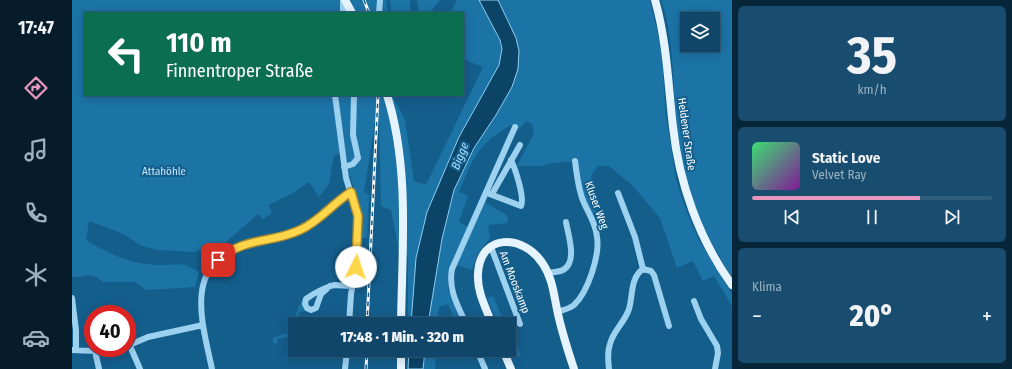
<!DOCTYPE html>
<html lang="de">
<meta charset="utf-8">
<style>
:root{--surface:#0f4669;--page:#184d6f;--text:#f1f3f6;--muted:#9bb1c0;--line:#2f5e7d;--accent:#e797bd}
body{margin:0;font-family:"Fira Sans Condensed",sans-serif;background:var(--page);color:var(--text);height:100vh;display:flex;flex-direction:column;font-size:15px;white-space:nowrap}
*{box-sizing:border-box;margin:0}
p{font-size:13px;color:var(--muted)}
.icon{flex:none;width:22px;height:22px;fill:none;stroke:currentColor;stroke-width:2;stroke-linecap:round;stroke-linejoin:round}
.map{position:relative;flex:1;overflow:hidden}
.side{display:flex;flex-direction:column;gap:6px;padding:6px;background:#08263a;width:280px}
.side>*{flex:none}
.top-card{position:absolute;left:12px;top:12px;width:380px;height:84px;border-radius:0px;box-shadow:0 2px 10px #0003,0 0 0 1px var(--line);background:#0b6e4f;color:#fff;overflow:hidden}
.buttons{position:absolute;left:608px;top:12px;display:grid;gap:8px}
.buttons a{display:grid;place-items:center;width:40px;height:40px;border-radius:0px;background:var(--surface);box-shadow:0 2px 10px #0003,0 0 0 1px var(--line);font-size:20px}
.speed{position:absolute;left:12px;top:305px;display:flex;gap:8px;font-size:20px;font-weight:700;text-align:center}
.speed>*{display:grid;place-content:center;width:52px;height:52px;border-radius:50%;background:var(--surface);box-shadow:0 2px 10px #0003,0 0 0 1px var(--line);line-height:1}
.speed .limit{border:6px solid #d22;background:#fff;color:#111}
.pin{position:absolute;display:grid;place-items:center;width:34px;height:34px;color:#fff;margin:-17px;border-radius:8px;box-shadow:0 2px 6px #0006}
.me{position:absolute;width:44px;margin:-22px;rotate:4deg;stroke-linejoin:round;filter:drop-shadow(0 0 3px #0008)}
.turn{display:flex;align-items:center;gap:14px;height:84px;padding:0 16px;font-size:18px}
.turn .icon{width:52px;height:52px;stroke-width:2.5}
.turn b{display:block;font-size:28px;line-height:34px}
.big{font-size:30px;font-weight:800;line-height:1.1}
.side .widget{flex:1;display:flex;flex-direction:column;justify-content:center;gap:6px;min-width:0;padding:0 14px;border-radius:6px;background:var(--page)}
.side .dial{align-items:center;gap:0}
.dial b{font-size:52px;line-height:1}
.song{display:flex;align-items:center;gap:12px}
.cover{width:48px;height:48px;border-radius:6px;background:linear-gradient(135deg,hsl(140 70% 55%),hsl(290 70% 35%))}
.played{height:4px;border-radius:2px;background:linear-gradient(90deg,var(--accent) 70%,var(--line) 70%)}
.keys{display:flex;justify-content:space-around;direction:ltr}
.heat{display:flex;justify-content:space-between;align-items:center;font-size:22px;direction:ltr}
.trip{position:absolute;left:216px;top:317px;width:228px;height:40px;border-radius:0px;background:var(--surface);box-shadow:0 2px 10px #0003,0 0 0 1px var(--line);font-weight:800;line-height:40px;text-align:center}
main{display:flex;flex:1;min-height:0}
.tab-bar{display:flex;flex-direction:column;width:72px;justify-content:space-around;align-items:center;background:#061c2a;color:var(--muted)}
.tab-bar .icon{width:28px;height:28px}
.tab-bar .selected{color:var(--accent)}
.tab-bar b{font-size:18px;color:var(--text)}
.map>svg:first-child{display:block}
</style>
<main>
<nav class="tab-bar">
<b>17:47</b>
<svg class="icon selected" aria-label="directions" viewBox="0 0 24 24"><path d="M12 3l9 9-9 9-9-9zM9 14v-3h6M13 9l2 2-2 2"/></svg>
<svg class="icon" aria-label="music" viewBox="0 0 24 24"><path d="M9 18V5l10-2v13"/><circle cx="6" cy="18" r="3"/><circle cx="16" cy="16" r="3"/></svg>
<svg class="icon" aria-label="phone" viewBox="0 0 24 24"><path d="M5 4h4l2 5-3 2q2 4 5 5l2-3 5 2v4C11 20 4 13 5 4z"/></svg>
<svg class="icon" aria-label="climate" viewBox="0 0 24 24"><path d="M12 3v18M4 7l16 10M4 17L20 7"/></svg>
<svg class="icon" aria-label="car" viewBox="0 0 24 24"><path d="M5 17H2v-5l4-1 3-4h7l3 4 3 1v5h-3M9 17h6M6 11h13"/><circle cx="7" cy="17" r="2"/><circle cx="17" cy="17" r="2"/></svg>
</nav>
<div class="map">
<svg width="660" height="369" viewBox="0 0 660 369">
<rect width="100%" height="100%" fill="#145e8c"/>
<path fill="#1c73a6" fill-rule="evenodd" d="M0,0H314L316,13H13V95H320L333,120L342,181L354,185L411,67L391,59V13H378L385,0H407L428,40L430,49L427,65L387,137L355,212L344,258L339,324H336V255H328L319,210L309,206L307,123L303,122L292,192L297,195L295,238H290V213L278,176L274,154L262,155L257,184L247,197L237,182L221,193L197,205L200,213L191,219L186,214L146,249L137,248L121,252L86,250L70,246L49,233L17,221L14,240C36,254 59,264 85,265C94,266 104,263 113,265C117,266 123,270 127,272L123,287L74,290L63,282H31L24,277L16,275L7,277H0Z
M318,0H338L339,13H319Z
M345,0H368L358,13H347Z
M426,0H578L589,48L594,115L604,180L614,210L626,238L660,294V306L642,276L631,281L621,261L605,268L588,218L561,186L537,166H526L519,175L522,204L529,232L525,236L512,203L503,161L473,164V166H445L462,133L460,124L454,121L445,131L439,125C405,145 402,157 387,192L396,196L387,222L396,227L379,264L376,281V289L392,324H385L376,304L367,307L365,324H356L370,239L382,190L402,148L424,115L440,87L446,69L447,51L444,38Z
M589,0H660V277C644,252 625,218 617,190C609,166 606,139 604,115C600,78 602,34 589,0ZM615,19H641V45H615Z
M413,202L436,216L435,223L416,225L418,238L406,253L400,270L385,265Z
M235,296L233,312L229,311L220,327L223,331H220L218,341L215,337L205,339V343H201V350V338L215,333L230,300Z
M421,296L433,324H426L415,298Z
M437,326L449,355L441,359L437,350Z
M353,350H364L363,369H351Z"/>
<path fill="#0c4468" stroke="#8ecff3" d="M407,0H426L444,38L447,51L446,69L440,87L424,115L402,148L382,190L370,239L356,324H339L344,258L355,212L387,137L427,65L430,49L428,40Z
M337,350H353L351,369H336Z"/>
<g fill="none" stroke-linecap="round" stroke-linejoin="round">
<path stroke="#9dd1f0" stroke-width="6" d="M271,0V13
M307,13L308,0
M263,95L274,178L286,216L285,263L279,294L277,324
M272,167L281,164L286,158L281,135L282,95
M415,193L449,206C453,198 443,168 439,160
M546,193L563,237L571,269
M420,194L448,145
M419,247L448,324
M476,273C481,272 487,272 491,270C506,262 496,235 494,222
M258,286L249,294L244,308L239,310L235,308L233,304L234,299C242,293 252,288 262,285L280,286
M0,298L4,330V350
M622,301L629,319L645,346L646,353L643,369
M485,312C491,310 497,309 502,305C516,292 528,255 525,237C524,224 517,214 512,203C506,190 505,175 503,161
M394,324C386,306 376,290 380,269L443,127
M55,346L76,337L131,325
M58,346L68,369
M0,350L23,351L49,348
M405,350L413,369
M23,351L27,369
M140,369C130,321 111,266 172,244C190,238 211,238 228,230C248,221 261,203 279,192
M273,369L275,350
M537,369C536,361 535,352 538,344C541,331 553,322 557,309C561,296 558,278 571,269L579,271L582,275L597,326"/>
<path stroke="#e6f4ff" stroke-width="8" d="M273,0L280,13
M583,0C595,42 596,84 601,127C607,183 627,239 660,285
M315,95C338,168 330,248 329,324
M420,324C414,308 405,292 406,275C407,232 452,234 471,264C481,279 482,297 486,314C490,332 496,351 502,369
M431,350L439,369
M329,369V350"/>
<g stroke="#fff" stroke-width="3">
<path id="rail" d="M292,0L297,13
M295,324L306,95
M294,369L295,350"/>
</g>
<use href="#rail" stroke="#145e8c" stroke-width="1.5" stroke-dasharray="4.5" stroke-linecap="butt"/>
</g>
<g fill="none" stroke-linecap="round" stroke-linejoin="round">
<g stroke="#a68a30" stroke-width="10">
<path id="route" d="M146,260C174,236 198,244 228,230C248,221 261,203 279,192L286,216L284,267"/>
</g>
<use href="#route" stroke="#ffd54a" stroke-width="7"/>
</g>
<g text-anchor="middle" stroke-width="4" stroke-linejoin="round" paint-order="stroke">
<g font-size="11" fill="#fff" stroke="#145e8c">
<text transform="translate(615 134) rotate(82)" y="4">Heldener Straße</text>
<text transform="translate(525 205) rotate(70)" y="4">Kluser Weg</text>
<text transform="translate(443 282) rotate(69)" y="4">Am Mooskamp</text>
</g>
<g font-size="11" fill="#c3e7fc" stroke="#145e8c">
<text x="92" y="175">Attahöhle</text>
</g>
<g font-size="12" font-style="italic" fill="#a8dbf7" stroke="#145e8c">
<text transform="translate(388 156) rotate(-68)" y="4">Bigge</text>
</g>
</g>
</svg>
<div class="buttons">
<a><svg class="icon" aria-label="layers" viewBox="0 0 24 24"><path d="M12 4l9 5-9 5-9-5zM3 14l9 5 9-5"/></svg></a>
</div>
<div class="speed"><div class="limit">40</div></div>
<div class="pin" style="left:146px;top:260px;background:#d93025"><svg class="icon" aria-label="arrive" viewBox="0 0 24 24"><path d="M6 21V4h12l-3 4 3 4H6"/></svg></div>
<svg class="me" style="left:284px;top:267px" viewBox="-20 -20 40 40"><circle r="19" fill="#fff"/><path d="M0-13L10 11 0 6-10 11z" fill="#ffd54a"/></svg>
<div class="trip">17:48 · 1 Min. · 320 m</div>
<div class="top-card">
<div class="turn"><svg class="icon" aria-label="left" viewBox="0 0 24 24"><path d="M17 20v-9H6M10 6l-5 5 5 5"/></svg><div><b>110 m</b>Finnentroper Straße</div></div>
</div>
</div>
<section class="side">
<div class="widget dial"><b>35</b><p>km/h</p></div>
<div class="widget">
<div class="song"><i class="cover"></i><div><b>Static Love</b><p>Velvet Ray</p></div></div>
<div class="played"></div>
<div class="keys"><svg class="icon" aria-label="previous" viewBox="0 0 24 24"><path d="M18 5L8 12l10 7zM5 5v14"/></svg><svg class="icon" aria-label="pause" viewBox="0 0 24 24"><path d="M8 5v14M16 5v14"/></svg><svg class="icon" aria-label="next" viewBox="0 0 24 24"><path d="M6 5l10 7-10 7zM19 5v14"/></svg></div>
</div>
<div class="widget"><p>Klima</p>
<div class="heat"><a>−</a><b class="big">20°</b><a>+</a></div>
</div>
</section>
</main>
